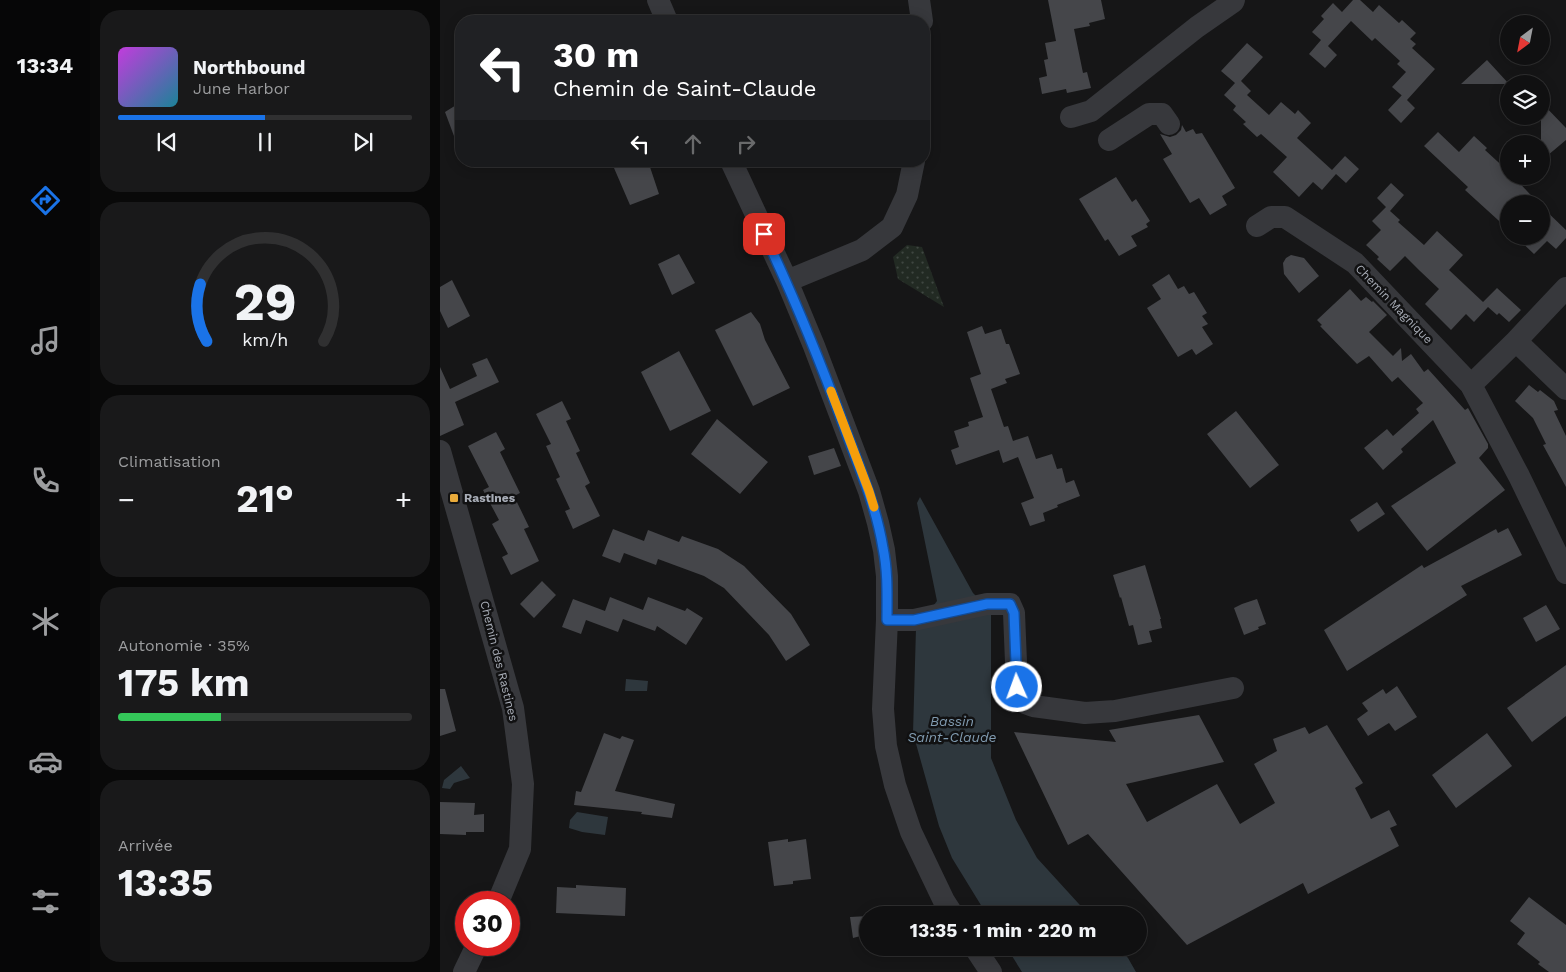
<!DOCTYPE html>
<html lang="fr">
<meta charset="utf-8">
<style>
:root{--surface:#101011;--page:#19191a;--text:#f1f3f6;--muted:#9c9d9f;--line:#303031;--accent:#1a73e8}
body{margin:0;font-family:"Work Sans",sans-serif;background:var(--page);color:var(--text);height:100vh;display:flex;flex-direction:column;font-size:19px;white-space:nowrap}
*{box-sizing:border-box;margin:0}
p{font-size:16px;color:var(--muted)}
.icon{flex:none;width:28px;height:28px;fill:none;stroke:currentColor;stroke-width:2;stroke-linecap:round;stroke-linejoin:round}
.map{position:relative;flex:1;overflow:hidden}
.details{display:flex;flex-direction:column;gap:10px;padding:10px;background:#090909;width:350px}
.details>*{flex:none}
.top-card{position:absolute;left:15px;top:15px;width:475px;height:152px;border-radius:20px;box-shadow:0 2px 12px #0003,0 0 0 1px var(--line);background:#202124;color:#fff;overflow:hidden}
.needle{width:32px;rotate:212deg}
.buttons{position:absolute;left:1060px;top:15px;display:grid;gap:10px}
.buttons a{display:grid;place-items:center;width:50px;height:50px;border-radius:50%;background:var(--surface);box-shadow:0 2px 12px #0003,0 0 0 1px var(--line);font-size:25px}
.speed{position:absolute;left:15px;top:891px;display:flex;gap:10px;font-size:25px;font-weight:700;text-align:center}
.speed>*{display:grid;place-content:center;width:65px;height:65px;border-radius:50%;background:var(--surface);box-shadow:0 2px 12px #0003,0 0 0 1px var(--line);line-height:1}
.speed .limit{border:8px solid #d22;background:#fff;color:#111}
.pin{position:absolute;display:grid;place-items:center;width:42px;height:42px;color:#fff;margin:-21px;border-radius:10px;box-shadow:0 2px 8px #0006}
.me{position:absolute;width:55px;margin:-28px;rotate:358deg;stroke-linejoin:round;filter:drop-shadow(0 0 4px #0008)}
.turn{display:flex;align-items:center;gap:18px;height:105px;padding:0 15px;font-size:22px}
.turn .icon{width:65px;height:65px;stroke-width:2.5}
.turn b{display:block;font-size:35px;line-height:42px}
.lanes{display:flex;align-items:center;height:48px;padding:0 15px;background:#0003;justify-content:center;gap:25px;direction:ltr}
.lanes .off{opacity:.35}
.big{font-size:38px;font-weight:700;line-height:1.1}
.details .tile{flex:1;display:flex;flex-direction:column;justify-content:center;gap:8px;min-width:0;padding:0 18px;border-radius:20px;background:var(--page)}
.details .dial{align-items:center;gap:0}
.dial svg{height:130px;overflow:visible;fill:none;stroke:var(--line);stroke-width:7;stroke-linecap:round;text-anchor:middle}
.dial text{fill:var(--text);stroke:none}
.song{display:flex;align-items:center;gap:15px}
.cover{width:60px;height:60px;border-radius:8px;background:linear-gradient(135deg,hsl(290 70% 55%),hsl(190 70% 35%))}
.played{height:5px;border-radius:2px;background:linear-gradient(90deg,var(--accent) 50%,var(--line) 50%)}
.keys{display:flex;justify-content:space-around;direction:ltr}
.heat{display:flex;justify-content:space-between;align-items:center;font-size:28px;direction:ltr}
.charge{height:8px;border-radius:4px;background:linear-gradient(90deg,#34c759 35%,var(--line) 0)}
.trip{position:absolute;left:419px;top:906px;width:288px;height:50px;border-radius:25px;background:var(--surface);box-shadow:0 2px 12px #0003,0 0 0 1px var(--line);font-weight:700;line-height:50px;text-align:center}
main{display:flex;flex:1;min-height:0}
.menu{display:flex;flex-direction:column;width:90px;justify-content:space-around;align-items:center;background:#060607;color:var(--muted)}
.menu .icon{width:35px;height:35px}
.menu .on{color:var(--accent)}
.menu b{font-size:22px;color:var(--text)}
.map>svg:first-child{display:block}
</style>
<main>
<nav class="menu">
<b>13:34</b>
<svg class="icon on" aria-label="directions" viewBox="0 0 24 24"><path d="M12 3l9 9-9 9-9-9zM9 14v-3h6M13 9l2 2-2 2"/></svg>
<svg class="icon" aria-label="music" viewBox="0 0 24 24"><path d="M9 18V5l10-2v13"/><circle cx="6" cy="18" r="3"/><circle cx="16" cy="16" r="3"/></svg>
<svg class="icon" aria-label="phone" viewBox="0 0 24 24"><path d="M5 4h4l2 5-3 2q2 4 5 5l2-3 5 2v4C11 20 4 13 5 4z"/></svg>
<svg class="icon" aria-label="climate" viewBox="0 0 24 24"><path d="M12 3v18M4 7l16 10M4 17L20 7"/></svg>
<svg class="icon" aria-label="car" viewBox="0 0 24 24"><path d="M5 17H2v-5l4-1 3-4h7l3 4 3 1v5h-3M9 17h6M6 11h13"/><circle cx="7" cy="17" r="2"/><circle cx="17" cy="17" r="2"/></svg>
<svg class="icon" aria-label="filters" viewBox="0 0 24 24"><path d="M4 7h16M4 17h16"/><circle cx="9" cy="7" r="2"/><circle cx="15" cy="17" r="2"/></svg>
</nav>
<section class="details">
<div class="tile">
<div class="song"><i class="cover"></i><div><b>Northbound</b><p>June Harbor</p></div></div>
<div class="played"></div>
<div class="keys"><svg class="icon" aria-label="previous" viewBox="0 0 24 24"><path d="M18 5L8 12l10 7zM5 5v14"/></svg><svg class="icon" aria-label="pause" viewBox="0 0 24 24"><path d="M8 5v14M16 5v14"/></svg><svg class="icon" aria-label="next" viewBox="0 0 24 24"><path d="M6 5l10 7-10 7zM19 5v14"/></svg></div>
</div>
<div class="tile dial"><svg viewBox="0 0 100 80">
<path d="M14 69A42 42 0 1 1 86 69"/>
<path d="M14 69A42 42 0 0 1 10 34" stroke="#1a73e8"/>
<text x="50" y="56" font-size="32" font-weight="700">29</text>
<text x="50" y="72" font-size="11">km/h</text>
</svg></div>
<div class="tile"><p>Climatisation</p>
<div class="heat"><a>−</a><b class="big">21°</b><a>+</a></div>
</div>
<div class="tile"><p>Autonomie · 35%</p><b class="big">175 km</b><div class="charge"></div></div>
<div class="tile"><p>Arrivée</p><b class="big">13:35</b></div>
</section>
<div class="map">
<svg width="1126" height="972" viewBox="0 0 1126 972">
<defs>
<pattern id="park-dots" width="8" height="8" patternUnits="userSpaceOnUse" patternTransform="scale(1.25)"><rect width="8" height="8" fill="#222a23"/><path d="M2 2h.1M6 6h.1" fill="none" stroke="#3f4641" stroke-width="1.8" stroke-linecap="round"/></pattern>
</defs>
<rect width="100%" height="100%" fill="#161617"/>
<path fill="url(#park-dots)" d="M467,245L482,247L504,307L458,279L453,257Z"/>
<path fill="#2e373d" d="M480,497L533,593L551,611V758L576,820L597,858L649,915H547L512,858L499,826L473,733L476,628L497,601L477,503Z
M186,679L208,681L207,691H185Z
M21,766L30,778L14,783L10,789L2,788L4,780Z
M137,812L168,817L165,835L142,832L129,828L130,820Z
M567,948H679L688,958L696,972H582Z"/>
<path fill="#45464a" d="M608,0H661L665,19L649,23L650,26L634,29L643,73L647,72L651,88L627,93L626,89L602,94L599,78L607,76L604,60L608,59L605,43L616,41Z
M913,0H920L933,12L939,5L959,23L962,20L976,33L970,39L976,44L972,48L995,69L967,100L952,87L966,72L957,64L960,61L935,38L932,41L911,21L888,46L887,45L897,55L885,68L869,54L881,40L872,32L884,19L881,16L893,3L902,12Z
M807,43L823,57L801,81L811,91L807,95L829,115L841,102L855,114L858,110L871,123L857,138L892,170L905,156L919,169L906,183L896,174L882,190L873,182L859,197L833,172L847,157L821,134L817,137L803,124L806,122L793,110L796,106L784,95L795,83L781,71Z
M1047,60L1069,84H1021Z
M962,95L975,108L961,123L948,110Z
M21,102V151L20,152L5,112Z
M1101,102L1126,128V140L1101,161Z
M742,125L746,132L753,129L756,134L762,133L795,188L782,196L787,205L770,215L759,198L750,203L723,159L732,154L720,134L730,137L736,135L741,130Z
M998,132L1019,152L1034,136L1047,148L1045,150L1069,172V176H1073L1099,204H1069V230L1025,190L1028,187L984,146Z
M193,161H208L219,194L190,205L174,168Z
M676,177L692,202L696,199L710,221L706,224L708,227L691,236L697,246L679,256L668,239L665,241L639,199Z
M951,183L964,195L950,211L960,220L958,222L984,245L997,231L1023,255L1009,270L1043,302L1057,288L1081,310L1069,322L1059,313L1057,315L1048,307L1034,322L1026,314L1011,330L985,304L999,289L980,271L965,256L950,271L937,259L939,257L926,245L941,230L932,221L946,207L937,198Z
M1101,206L1126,230V238L1116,249L1107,241L1094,254L1075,236H1103L1101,235Z
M239,254L255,283L232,295L218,264Z
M851,255L864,258L879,276L859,293L844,274L843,263L846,258Z
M729,274L738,289L744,286L749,294L754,292L767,313L762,316L768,324L762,327L773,344L756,355L752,349L738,357L707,308L721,299L712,285Z
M12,280L30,316L8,328L0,311V287Z
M910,289L921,301L926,297L932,302L933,301L947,315L929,332L953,356L961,348L962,361L971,354L984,372L988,369L1025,410L1028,408L1048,444V448L1039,458L1065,490L987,551L951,506L1016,463L993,420L961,449L963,452L943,470L924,448L947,429L953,436L979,413L976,409L983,403L958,377L952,382L929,356L917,364L880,326L882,325L877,320Z
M311,312L320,324L325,340L350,388L313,406L275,330Z
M542,326L545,334L561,329L566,344H569L580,374L565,379L567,383L551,389L564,427L568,426L573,441L588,436L596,459L612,454L617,469L622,468L626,483L634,480L640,496L617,505L618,507L603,513L605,521L590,526L581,503L594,498L578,457L563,463L559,450L516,465L511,450L519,447L514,431L529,426L528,422L543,417L530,378L541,374L527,332Z
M239,351L271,411L230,431L201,372Z
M47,358L59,382L15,402L24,425L0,436V367L10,389L37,376L32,364Z
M1089,385L1098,392L1100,390L1114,401L1118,410L1114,411L1126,436V487L1103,445L1106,444L1093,418L1075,401Z
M122,401L131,419L126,421L140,451L136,453L150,483L145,486L160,516L133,529L125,511L130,509L116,479L120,477L106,446L111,444L96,414Z
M796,411L839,465L810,488L767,434Z
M277,419L328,462L300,494L251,454Z
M56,432L65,449L60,452L80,493L74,496L89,527L84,529L99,561L71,575L62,557L68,554L52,524L59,520L43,490L49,487L28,446Z
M394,448L401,466L374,475L368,456Z
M937,502L945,514L918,532L910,520Z
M1068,528L1082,555L1021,586L1027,595L907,671L884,630L982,565L984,568L1056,529L1058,533Z
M173,529L204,541L208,530L239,542L242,536L278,549L304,566L351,614L370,645L346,661L329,635L284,588L264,576L218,559L216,565L184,553L180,563L162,556Z
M705,565L721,619H720L722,628L709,631L712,642L698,645L693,625L689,626L681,597L680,598L673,575Z
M102,581L116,595L94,618L80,604Z
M170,597L203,610L208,597L245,611L247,608L263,618L246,645L217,626L215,631L183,619L178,632L146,620L141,634L122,627L133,599L165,611Z
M817,599L826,624L818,627L819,629L804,635L794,608L802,604Z
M1106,605L1120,629L1096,642L1083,618Z
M1126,665V716L1092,742L1067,708Z
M957,686L977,717L955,731L949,723L928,736L917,719L928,711L922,703L943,689L946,694Z
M0,689H5L16,731L0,736Z
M759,715L784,762L686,784L707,822L777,784L800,824L835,803L814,764L837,751L833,739L865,727L869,734L887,725L923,783L915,788L931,819L949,810L957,825L950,828L959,846L868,894L863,883L747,945L648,834L628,845L574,732L676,742L669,730Z
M164,733L180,739L182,736L194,740L175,791L235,804L232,818L201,814L202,812L134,805L136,791L141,792Z
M1047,733L1072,766L1016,808L992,775Z
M0,802L35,803L34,815L44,814V832H26V835L0,834Z
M348,839V842L366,839L371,879L353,881V884L334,886L328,842Z
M136,885L186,888L185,916L116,913L117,887L136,888Z
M1089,897L1126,925V972H1109L1098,964L1100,962L1077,944L1085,933L1070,921Z
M428,916V934L413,938L410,917Z"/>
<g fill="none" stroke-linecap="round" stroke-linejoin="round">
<path stroke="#37383c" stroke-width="22" d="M218,0L227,21
M479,0L482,21
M631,117L651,111L757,27L793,2L794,0
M669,140L709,114H722L729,124
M291,161L347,281L374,346L429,491L438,523L444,550L447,576V620L443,709L446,746L455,785L471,832L504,901L513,915
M817,226L831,217H845L915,263L1031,385L1076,341L1126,288
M347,281L422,250L452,227L467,195L474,161
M1076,341L1126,389
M1031,385L1079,476L1126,573
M0,451L73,708L83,784L80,849L58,902
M447,620H474L547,604H570L574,613L577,687L585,703L593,706L645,713L675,711L793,688
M535,948L551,972
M24,972L37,945"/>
</g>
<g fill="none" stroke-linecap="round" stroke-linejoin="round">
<g stroke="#114b97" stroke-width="12">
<path id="route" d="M324,234C354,297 380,361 404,426C419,467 436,505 443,548C448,572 447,596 447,620H474L547,604H570L574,613L577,687"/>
</g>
<use href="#route" stroke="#1a73e8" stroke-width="9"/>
<path stroke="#f59e0b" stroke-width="9" d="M391,391L429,491L434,507"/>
</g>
<rect fill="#e9ab3b" stroke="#111112" stroke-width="2" x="9" y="493" width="10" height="10" rx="2.5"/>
<g text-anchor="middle" stroke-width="5" stroke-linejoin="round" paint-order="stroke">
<g font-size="12" fill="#a8adb7" stroke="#111112">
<text transform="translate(954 304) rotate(46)" y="4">Chemin Magnique</text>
<text transform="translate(59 661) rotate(76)" y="4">Chemin des Rastines</text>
</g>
<g font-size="12" font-weight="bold" fill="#a8adb7" stroke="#111112" text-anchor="start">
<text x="24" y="502">Rastines</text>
</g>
<g font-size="14" font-style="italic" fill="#819bb0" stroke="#111112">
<text x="512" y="726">Bassin<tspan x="512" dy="16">Saint-Claude</tspan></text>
</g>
</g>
</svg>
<div class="buttons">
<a><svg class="needle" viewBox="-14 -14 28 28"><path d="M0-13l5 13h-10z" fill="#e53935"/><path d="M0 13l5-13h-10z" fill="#9c9d9f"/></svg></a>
<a><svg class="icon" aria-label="layers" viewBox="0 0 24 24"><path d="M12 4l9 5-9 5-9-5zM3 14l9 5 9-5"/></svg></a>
<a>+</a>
<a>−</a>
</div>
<div class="speed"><div class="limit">30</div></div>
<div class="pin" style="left:324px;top:234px;background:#d93025"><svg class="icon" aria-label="arrive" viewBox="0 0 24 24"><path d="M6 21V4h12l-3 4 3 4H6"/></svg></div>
<svg class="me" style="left:577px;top:687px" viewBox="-20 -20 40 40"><circle r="17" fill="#1a73e8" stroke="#fff" stroke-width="3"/><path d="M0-11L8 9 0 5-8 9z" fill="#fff"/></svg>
<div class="trip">13:35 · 1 min · 220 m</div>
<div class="top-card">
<div class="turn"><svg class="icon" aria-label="left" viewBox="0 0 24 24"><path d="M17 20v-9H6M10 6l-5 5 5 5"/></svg><div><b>30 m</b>Chemin de Saint-Claude</div></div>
<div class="lanes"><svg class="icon" aria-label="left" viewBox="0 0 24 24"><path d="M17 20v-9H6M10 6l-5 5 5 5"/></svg><svg class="icon off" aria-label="ahead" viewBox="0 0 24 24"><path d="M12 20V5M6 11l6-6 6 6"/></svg><svg class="icon off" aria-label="right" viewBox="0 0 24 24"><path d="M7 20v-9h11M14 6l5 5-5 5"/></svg></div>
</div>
</div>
</main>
